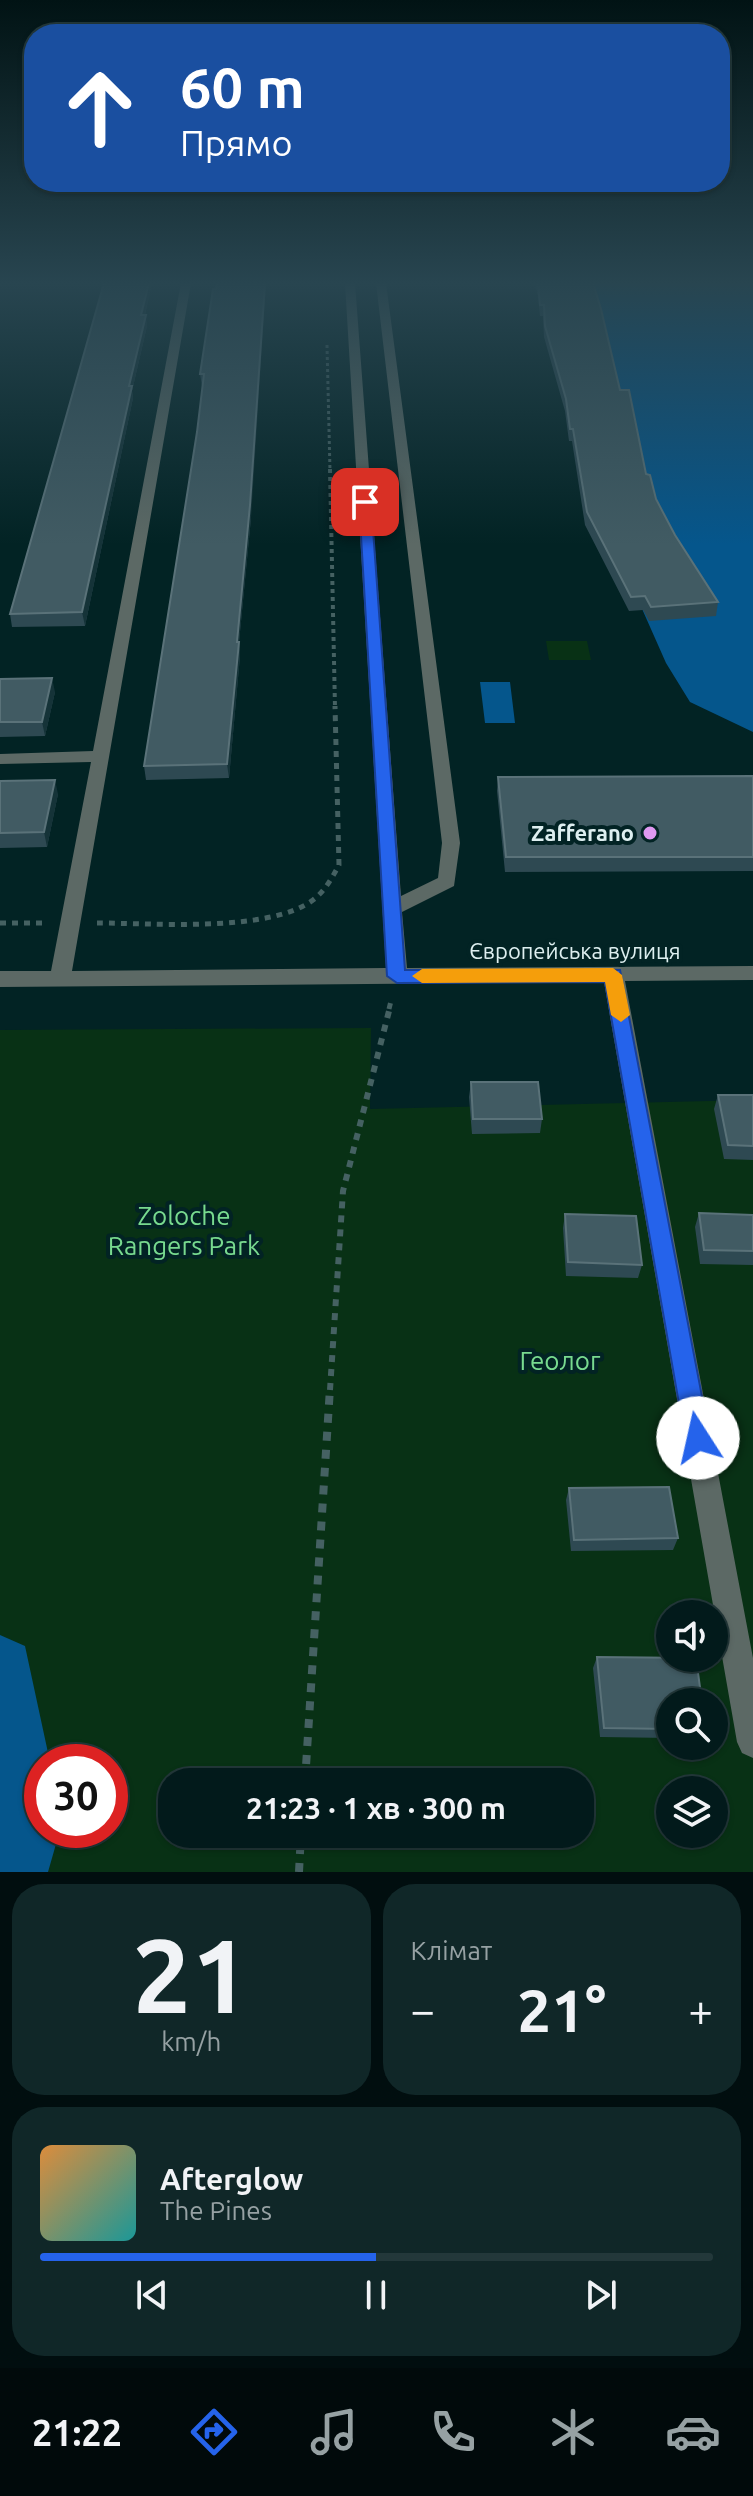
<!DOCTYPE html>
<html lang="uk">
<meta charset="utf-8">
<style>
:root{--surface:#021a1b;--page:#102728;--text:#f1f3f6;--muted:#96a1a3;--line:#23383a;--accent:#2563eb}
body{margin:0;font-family:Ubuntu,sans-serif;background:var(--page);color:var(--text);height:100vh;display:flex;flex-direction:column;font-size:30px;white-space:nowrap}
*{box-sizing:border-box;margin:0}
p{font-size:26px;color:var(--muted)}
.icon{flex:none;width:44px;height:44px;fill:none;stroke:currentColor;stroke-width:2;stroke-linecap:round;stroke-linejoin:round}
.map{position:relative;height:1872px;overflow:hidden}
.details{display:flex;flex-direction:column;gap:12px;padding:12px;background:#010e0f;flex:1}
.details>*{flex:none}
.banner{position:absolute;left:24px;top:24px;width:706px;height:168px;border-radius:32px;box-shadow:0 2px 6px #0004,0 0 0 2px var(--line);background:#1a4fa0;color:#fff;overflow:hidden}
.tools{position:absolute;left:656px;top:1600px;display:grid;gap:16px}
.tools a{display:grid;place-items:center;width:72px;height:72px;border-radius:50%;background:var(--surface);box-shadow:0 2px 6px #0004,0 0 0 2px var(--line);font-size:40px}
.speed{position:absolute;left:24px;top:1744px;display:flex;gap:16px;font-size:40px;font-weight:700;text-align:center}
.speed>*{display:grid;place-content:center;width:104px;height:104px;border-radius:50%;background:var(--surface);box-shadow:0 2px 6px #0004,0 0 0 2px var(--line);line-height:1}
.speed .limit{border:12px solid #d22;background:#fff;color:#111}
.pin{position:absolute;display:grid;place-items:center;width:68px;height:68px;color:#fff;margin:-34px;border-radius:16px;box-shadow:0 4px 12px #0006}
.me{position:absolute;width:88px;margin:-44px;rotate:350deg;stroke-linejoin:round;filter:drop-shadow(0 0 6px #0008)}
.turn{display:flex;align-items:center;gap:28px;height:168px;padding:0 24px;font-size:36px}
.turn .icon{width:104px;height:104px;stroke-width:2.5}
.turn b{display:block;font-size:56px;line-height:68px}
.big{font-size:60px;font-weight:700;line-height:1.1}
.details .tile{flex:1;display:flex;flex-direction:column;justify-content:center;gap:12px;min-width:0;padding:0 28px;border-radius:32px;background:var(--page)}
.details .dial{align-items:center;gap:0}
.dial b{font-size:104px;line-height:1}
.song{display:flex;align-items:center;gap:24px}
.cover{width:96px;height:96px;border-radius:12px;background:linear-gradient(135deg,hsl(30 70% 55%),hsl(180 70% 35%))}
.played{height:8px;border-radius:4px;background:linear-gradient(90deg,var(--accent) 50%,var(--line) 50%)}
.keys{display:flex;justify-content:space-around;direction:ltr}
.heat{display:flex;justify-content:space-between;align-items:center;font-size:44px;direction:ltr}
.details .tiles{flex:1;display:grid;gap:12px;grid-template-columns:1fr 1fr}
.tile:last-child{grid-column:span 2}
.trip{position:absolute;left:158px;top:1768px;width:436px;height:80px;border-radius:32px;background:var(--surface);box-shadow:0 2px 6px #0004,0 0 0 2px var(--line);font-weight:700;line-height:80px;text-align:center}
.dock{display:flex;height:128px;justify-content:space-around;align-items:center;background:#010a0b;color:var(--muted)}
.dock .icon{width:56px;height:56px}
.dock .active{color:var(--accent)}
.dock b{font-size:36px;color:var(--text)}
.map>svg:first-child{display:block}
</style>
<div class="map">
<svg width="753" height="1872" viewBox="0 0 753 1872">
<rect width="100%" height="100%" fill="#022324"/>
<path fill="#083115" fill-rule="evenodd" d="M546,641H587L591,660H549Z
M371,1028L370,1109L753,1100V1872H0V1030ZM670,1614H714V1658H670ZM670,1702H714V1746H670ZM42,1762H110V1830H42ZM172,1782H580V1834H172ZM670,1790H714V1834H670Z"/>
<path fill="#05568c" d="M540,283H753V732L690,702L666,663L639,602Z
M480,682H510L515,723H485Z
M0,1635L25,1646L50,1762H42V1830H60L48,1872H0Z"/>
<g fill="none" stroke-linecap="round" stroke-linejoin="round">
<path stroke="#456162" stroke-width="3" stroke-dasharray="3 3" stroke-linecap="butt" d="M327,345L330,471"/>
<path stroke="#456162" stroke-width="4" stroke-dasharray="4 4" stroke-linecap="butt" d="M330,469L335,708"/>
<path stroke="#456162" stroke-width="5" stroke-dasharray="6 6" stroke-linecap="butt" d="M0,923H43
M97,923C152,923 269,933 313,900C325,891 332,878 339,865L335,706
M389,1009L391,1001"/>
<path stroke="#456162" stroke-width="6" stroke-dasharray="7 7" stroke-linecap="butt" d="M330,1390L343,1191L390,1007"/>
<path stroke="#456162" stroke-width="8" stroke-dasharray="9 9" stroke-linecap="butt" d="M305,1782L330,1388
M299,1872L301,1834"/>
<path fill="#5c6965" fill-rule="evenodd" d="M181,283H191L72,971L386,968L345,283H355L401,896L438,878L442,843L376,283H386L460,843L454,886L402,912L407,968L753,966V980L625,981L753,1658V1758L742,1753L737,1742L604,982L0,987V971H51L91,762L0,764V754L93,751Z"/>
</g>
<path fill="#2e4952" d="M104,283H152L145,315L147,326L132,391L133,398L85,626L12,627L10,614Z
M534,283H593L620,390L646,474L656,499L675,535L718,602L716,616L649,621L643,610L629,611L585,525L572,441H569L565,411L544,337L543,316H540L538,296Z
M213,289L251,518L239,642L240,656L229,778L146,780L144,766L197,432L203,386H202L200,374Z
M0,679L55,692L45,736L0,737Z
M753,776V871L505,872L497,791L498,777Z
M0,781L58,794L47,847L0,848Z
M471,1082L542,1119L540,1133L472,1134L469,1097Z
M718,1095H753V1160L724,1159L714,1109Z
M699,1213L753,1215V1265L700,1264L695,1227Z
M565,1214L642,1265L638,1278L566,1276L563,1228Z
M569,1488L678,1538L673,1550L571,1551L566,1500Z
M597,1657L670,1702V1738L600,1737L593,1668Z"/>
<path fill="#153338" d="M149,283H152L142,326L141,315Z
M265,283H266L251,518L239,642L240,656L229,778L227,764Z
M146,315L147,326L132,391L133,398L85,626L82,612L129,386Z
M52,678L55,692L45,736L42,722Z
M55,780L58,794L47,847L44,832Z"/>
<path fill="#415b63" stroke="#5a7279" stroke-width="2" d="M104,283H149L141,315H146L129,386H132L82,612L10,614Z
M217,283H265L250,505L237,642H239L227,764L144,766L197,432L204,374H200L213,289H216Z
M538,283H593L601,309L620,390H629L646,474L650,475L656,499L675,535L718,602L651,607L645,596L631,597L587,512L573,429H570L566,399L545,326L544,305H540Z
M52,678L42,722H0V679Z
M753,776V857H506L498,777Z
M55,780L44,832L0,833V781Z
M471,1082H538L542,1119H473Z
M718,1095H753V1146L728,1145Z
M699,1213L753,1215V1251L704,1250Z
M565,1214L636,1216L642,1265L568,1262Z
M669,1487L678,1538L574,1540L569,1488Z
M597,1657L696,1658L702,1702H670V1729L604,1728Z"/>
<linearGradient id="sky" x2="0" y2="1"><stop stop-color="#011314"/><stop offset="0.52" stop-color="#284550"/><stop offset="1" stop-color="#284550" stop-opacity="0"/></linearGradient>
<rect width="753" height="545" fill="url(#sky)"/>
<path fill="#2563eb" stroke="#184099" stroke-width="2" d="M365,498L371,502L405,970H620L710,1438L706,1446L698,1450L689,1446L685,1438L605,982L397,983L387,976L359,502Z"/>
<path fill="#f59e0b" d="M613,968L622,975L630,1015L621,1022L611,1015L605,982L422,983L412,976L422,969Z"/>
<circle fill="#df98f1" stroke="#022324" stroke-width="3" cx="650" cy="833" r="8"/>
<g text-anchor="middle" stroke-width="8" stroke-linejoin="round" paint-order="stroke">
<g font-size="22" font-weight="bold" fill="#deeff0" stroke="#022324" text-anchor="end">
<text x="634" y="841">Zafferano</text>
</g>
<g font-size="22" fill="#deeff0" stroke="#022324">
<text x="575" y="959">Європейська вулиця</text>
</g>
<g font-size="26" fill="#78da8f" stroke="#022324">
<text x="184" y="1225">Zoloche<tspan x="184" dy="30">Rangers Park</tspan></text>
<text x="560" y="1370">Геолог</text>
</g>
</g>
</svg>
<div class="tools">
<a><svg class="icon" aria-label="sound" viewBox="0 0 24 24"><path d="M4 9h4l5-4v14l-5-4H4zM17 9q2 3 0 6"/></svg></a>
<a><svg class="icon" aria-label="search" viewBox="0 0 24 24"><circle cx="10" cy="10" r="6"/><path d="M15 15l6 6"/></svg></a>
<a><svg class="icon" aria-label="layers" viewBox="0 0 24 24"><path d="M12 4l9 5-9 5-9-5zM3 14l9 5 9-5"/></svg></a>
</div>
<div class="speed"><div class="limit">30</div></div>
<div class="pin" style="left:365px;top:502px;background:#d93025"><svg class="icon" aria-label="arrive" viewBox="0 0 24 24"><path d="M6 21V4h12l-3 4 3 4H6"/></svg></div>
<svg class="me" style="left:698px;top:1438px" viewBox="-20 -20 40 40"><circle r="19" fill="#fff"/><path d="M0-13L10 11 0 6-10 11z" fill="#2563eb"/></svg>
<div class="trip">21:23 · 1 хв · 300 m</div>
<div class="banner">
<div class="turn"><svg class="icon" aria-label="ahead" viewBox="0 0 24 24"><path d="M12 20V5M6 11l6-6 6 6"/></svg><div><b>60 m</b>Прямо</div></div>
</div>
</div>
<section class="details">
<div class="tiles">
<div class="tile dial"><b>21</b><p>km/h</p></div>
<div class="tile"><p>Клімат</p>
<div class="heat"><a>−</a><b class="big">21°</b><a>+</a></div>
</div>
<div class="tile">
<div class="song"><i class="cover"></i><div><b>Afterglow</b><p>The Pines</p></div></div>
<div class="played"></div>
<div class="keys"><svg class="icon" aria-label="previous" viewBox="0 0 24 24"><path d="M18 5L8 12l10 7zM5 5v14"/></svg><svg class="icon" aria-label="pause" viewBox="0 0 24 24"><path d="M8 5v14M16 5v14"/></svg><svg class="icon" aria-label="next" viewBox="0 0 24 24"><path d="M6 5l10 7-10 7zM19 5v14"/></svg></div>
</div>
</div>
</section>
<nav class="dock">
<b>21:22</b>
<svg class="icon active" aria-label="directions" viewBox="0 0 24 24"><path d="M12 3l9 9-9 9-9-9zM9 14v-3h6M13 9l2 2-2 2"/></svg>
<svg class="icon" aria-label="music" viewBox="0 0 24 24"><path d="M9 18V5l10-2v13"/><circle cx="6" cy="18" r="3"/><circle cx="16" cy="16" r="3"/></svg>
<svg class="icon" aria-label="phone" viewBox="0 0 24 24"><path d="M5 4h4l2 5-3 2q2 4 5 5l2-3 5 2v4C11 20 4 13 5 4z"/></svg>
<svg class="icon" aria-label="climate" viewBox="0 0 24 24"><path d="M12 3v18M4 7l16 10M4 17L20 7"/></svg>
<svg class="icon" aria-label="car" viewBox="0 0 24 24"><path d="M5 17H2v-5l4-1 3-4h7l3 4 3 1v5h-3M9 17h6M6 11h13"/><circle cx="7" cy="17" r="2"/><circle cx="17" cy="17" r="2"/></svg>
</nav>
